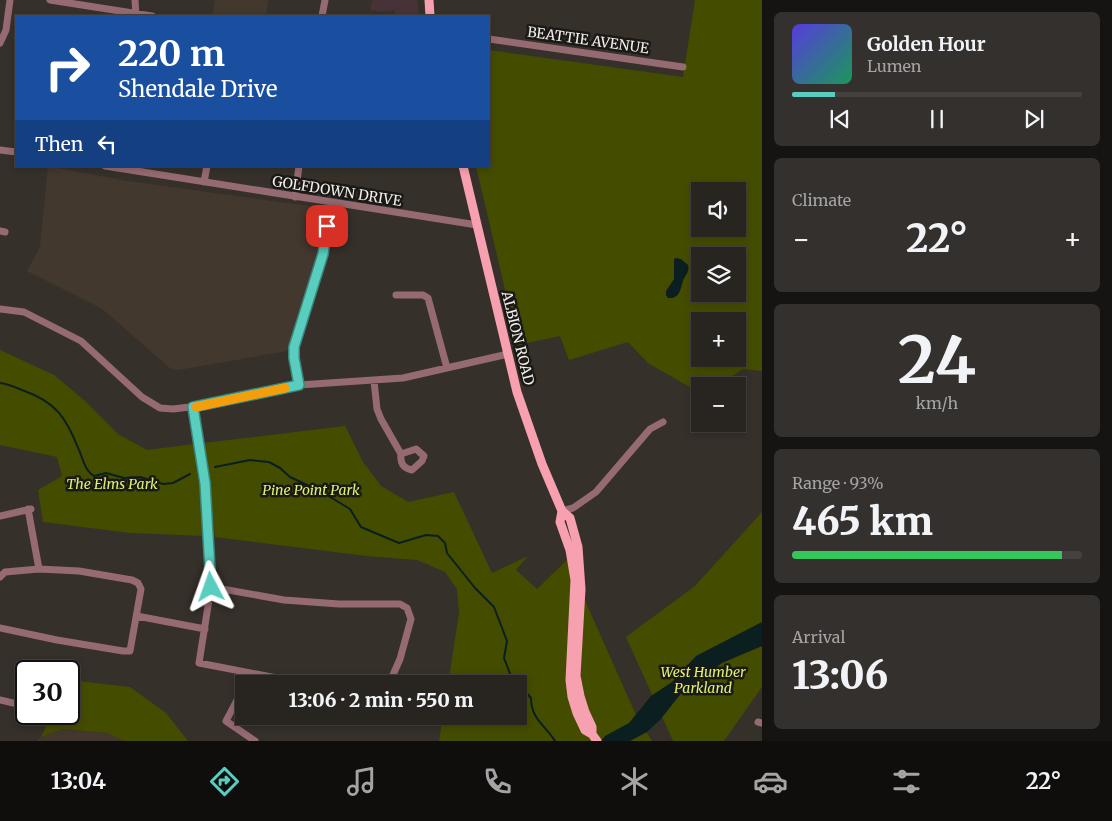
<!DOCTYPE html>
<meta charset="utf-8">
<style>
:root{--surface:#282420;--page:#34302d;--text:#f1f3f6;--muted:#a5a4a5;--line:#44413e;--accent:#59cebf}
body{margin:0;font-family:Merriweather,serif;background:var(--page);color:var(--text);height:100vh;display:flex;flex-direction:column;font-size:19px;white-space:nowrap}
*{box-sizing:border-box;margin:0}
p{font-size:16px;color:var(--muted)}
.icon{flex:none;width:28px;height:28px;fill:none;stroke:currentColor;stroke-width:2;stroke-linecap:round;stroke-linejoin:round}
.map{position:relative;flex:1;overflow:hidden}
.side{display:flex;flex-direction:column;gap:12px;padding:12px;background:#161412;width:350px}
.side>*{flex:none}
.top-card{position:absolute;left:15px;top:15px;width:475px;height:152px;border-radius:0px;box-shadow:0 2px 8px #0003,0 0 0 1px var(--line);background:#1a4fa0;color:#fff;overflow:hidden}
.fabs{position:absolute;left:691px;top:182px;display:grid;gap:10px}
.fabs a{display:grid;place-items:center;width:55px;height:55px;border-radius:0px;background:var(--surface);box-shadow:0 2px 8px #0003,0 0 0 1px var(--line);font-size:25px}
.speed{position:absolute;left:15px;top:660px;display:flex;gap:10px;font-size:25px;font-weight:700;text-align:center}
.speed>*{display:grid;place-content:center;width:65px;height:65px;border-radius:50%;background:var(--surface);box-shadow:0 2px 8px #0003,0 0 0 1px var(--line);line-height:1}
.speed .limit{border:2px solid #111;border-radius:8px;background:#fff;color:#111}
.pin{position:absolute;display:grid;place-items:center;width:42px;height:42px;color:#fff;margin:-21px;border-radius:10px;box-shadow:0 2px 8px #0006}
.me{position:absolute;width:55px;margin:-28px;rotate:356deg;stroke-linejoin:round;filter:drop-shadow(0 0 4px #0008)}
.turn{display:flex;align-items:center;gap:18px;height:105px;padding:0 20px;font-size:22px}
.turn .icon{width:65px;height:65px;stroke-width:2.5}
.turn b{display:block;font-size:35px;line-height:42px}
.then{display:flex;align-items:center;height:48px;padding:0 20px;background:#0003;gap:10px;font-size:19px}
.big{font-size:38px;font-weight:800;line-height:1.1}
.side .widget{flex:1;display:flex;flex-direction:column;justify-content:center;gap:8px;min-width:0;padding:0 18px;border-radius:8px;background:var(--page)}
.side .dial{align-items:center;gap:0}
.dial b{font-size:65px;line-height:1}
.song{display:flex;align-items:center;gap:15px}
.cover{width:60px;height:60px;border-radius:8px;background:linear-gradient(135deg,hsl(250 70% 55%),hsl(150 70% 35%))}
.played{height:5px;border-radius:2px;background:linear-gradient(90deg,var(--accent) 15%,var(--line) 15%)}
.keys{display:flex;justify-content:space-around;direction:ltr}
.heat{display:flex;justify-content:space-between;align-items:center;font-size:28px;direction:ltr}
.charge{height:8px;border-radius:4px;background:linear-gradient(90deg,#34c759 93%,var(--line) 0)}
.trip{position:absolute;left:235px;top:675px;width:292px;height:50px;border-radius:0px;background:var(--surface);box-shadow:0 2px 8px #0003,0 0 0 1px var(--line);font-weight:800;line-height:50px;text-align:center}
.tab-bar{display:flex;height:80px;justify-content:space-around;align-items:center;background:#100e0d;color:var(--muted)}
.tab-bar .icon{width:35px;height:35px}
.tab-bar .current{color:var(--accent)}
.tab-bar b{font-size:22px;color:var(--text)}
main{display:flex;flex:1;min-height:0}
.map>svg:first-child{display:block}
</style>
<main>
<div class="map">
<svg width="762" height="741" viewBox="0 0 762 741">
<rect width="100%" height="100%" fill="#36302a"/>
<path fill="#473337" d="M372,0H417L419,16H394L395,10L382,12L370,10Z"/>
<path fill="#43382e" d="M215,0H268L266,16H213Z
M48,166L121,180L323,208L317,253L288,351L178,370L170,368L101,308L27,271L40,247Z
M63,729L108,733L124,741H36L41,737Z"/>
<path fill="#444c00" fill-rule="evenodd" d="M695,0H762V371L743,369L716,386H700V393L648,363L628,342L569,360L560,336L518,345L476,166H489V50L683,77ZM700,191H738V229H700ZM700,256H738V294H700ZM700,321H738V359H700Z
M0,350L54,375L85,401L118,434L147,450L194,444L205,536L130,533L43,522L38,490L62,476L57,457L0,445Z
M345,426L363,462L381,486L408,502L454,492L492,573L528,556L516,570L537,589L567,560L636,715L652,741H439L443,716H519V684H448L459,613L457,589L445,572L417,560L366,556L215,537L203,443Z
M762,512V622L734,637L757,648L762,646V687L724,741H673L626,637L695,586Z
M69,680L130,687L166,713L188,741H124L108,733L63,729L41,737L52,714H69Z"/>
<path fill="#0c1f20" d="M676,258L681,259L688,265C690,272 685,275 683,281C680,290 680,299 668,298L666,295V291L674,279V259Z
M762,622V646L722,663L683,691L660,720L647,732L630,741H601L605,736L629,723L651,696L672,682L696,656Z"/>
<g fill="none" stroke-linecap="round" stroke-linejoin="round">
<path stroke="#0c1f20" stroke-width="2" d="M0,383C8,384 15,387 22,390C56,402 66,417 79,450C83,459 85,471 94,476L106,473L124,478L140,477L163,484L173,483L190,474
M215,467L250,460L269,462L280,468L290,477L322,492L350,509L361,527L399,543L426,535L438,536L445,543L447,553L475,588L494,607L507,641L504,658L511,676L518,684
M519,685L531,698C531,719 545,725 555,741"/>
<path stroke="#956a70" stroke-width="7" d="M50,0L152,16
M135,0L136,16
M322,16L325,0
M489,39L683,67
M0,43L6,30L10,0
M0,150L16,152
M105,166L477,225
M204,182L207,166
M295,197L299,166
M0,231L5,232
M396,295H423L428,298L447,368
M0,309L24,312L81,341L142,397L160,408L173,409L198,406L299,385L403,378L508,354
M374,381L377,409L381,419L401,454C400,463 403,468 412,470L422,461L424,456L416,449L401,454
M299,385L294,358L295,347L323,254L330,202
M193,407L205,483L211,587L199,663L308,684
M28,509L39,569
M562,511L573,508L596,492L650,429L663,422
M0,516L31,509
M0,577L5,572L39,569L79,571L132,580L138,583L141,589L130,651H123L57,640L0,628
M211,587L284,600L339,604H400L407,608L411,619L400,659L389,684
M137,616L205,629
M243,672L237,700L226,721L255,741
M0,700L26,706
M758,722L762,723"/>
<path stroke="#f7a0af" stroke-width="9" d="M429,0L430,16
M463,166L517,392L542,464L562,511L570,518L578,547L581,589L576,676L580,696L585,712L592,727V734
M562,511L560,522L570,550L575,580L570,680L572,697L577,713L585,730L592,734L597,741"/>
</g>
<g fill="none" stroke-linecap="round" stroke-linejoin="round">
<g stroke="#3a867c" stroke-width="12">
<path id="route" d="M211,587L205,483L193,407L299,385L294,358V347L323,254L327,226"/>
</g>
<use href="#route" stroke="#59cebf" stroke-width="9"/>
<path stroke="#f59e0b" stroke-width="9" d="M196,407L285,388"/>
</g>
<g text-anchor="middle" stroke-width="5" stroke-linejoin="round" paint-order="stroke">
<g font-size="14" fill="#f3efeb" stroke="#1b1916">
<text transform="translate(588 40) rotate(8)" y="5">BEATTIE AVENUE</text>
<text transform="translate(337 191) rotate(9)" y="5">GOLFDOWN DRIVE</text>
<text transform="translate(518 338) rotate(76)" y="5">ALBION ROAD</text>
</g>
<g font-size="14" font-style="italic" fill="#dff170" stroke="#1b1916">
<text x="112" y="489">The Elms Park</text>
<text x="311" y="495">Pine Point Park</text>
<text x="703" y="677">West Humber<tspan x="703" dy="16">Parkland</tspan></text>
</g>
</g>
</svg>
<div class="fabs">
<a><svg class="icon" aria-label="sound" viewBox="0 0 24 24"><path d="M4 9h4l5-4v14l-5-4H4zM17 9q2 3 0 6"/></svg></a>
<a><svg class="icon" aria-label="layers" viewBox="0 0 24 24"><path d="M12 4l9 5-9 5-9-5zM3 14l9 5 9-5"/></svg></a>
<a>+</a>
<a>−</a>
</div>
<div class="speed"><div class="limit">30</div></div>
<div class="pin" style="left:327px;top:226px;background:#d93025"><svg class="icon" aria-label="arrive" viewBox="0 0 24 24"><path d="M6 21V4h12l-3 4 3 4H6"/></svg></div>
<svg class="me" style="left:211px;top:587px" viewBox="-20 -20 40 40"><path d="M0-17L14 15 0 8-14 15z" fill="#59cebf" stroke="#fff" stroke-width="4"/></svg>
<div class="trip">13:06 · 2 min · 550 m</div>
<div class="top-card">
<div class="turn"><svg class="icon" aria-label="right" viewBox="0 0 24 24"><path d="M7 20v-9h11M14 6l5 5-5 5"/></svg><div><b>220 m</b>Shendale Drive</div></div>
<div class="then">Then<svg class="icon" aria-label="left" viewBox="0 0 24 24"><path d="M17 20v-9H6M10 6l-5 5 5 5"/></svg></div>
</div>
</div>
<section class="side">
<div class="widget">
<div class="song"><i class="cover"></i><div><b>Golden Hour</b><p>Lumen</p></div></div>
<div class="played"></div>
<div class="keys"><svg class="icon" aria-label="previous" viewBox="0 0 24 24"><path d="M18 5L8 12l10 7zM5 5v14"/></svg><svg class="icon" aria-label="pause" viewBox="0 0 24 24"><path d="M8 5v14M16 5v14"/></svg><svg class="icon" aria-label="next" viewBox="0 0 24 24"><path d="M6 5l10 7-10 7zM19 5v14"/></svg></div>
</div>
<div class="widget"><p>Climate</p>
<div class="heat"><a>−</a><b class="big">22°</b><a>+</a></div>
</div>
<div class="widget dial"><b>24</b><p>km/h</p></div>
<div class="widget"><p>Range · 93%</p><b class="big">465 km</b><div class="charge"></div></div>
<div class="widget"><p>Arrival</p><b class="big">13:06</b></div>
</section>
</main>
<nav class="tab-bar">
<b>13:04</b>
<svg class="icon current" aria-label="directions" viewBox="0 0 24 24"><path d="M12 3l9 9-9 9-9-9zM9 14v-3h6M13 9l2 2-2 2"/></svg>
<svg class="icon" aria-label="music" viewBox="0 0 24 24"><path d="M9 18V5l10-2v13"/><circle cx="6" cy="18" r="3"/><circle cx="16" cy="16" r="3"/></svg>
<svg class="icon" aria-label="phone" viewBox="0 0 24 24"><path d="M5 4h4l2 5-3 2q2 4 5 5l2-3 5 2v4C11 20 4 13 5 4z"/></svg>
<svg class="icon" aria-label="climate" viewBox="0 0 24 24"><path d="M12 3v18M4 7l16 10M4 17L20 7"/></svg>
<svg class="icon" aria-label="car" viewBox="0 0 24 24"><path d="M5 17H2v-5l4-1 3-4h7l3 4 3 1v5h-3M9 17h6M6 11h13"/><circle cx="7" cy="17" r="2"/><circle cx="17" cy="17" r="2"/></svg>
<svg class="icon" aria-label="filters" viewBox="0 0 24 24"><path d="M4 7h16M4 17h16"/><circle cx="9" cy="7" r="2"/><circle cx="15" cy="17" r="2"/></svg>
<b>22°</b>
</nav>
